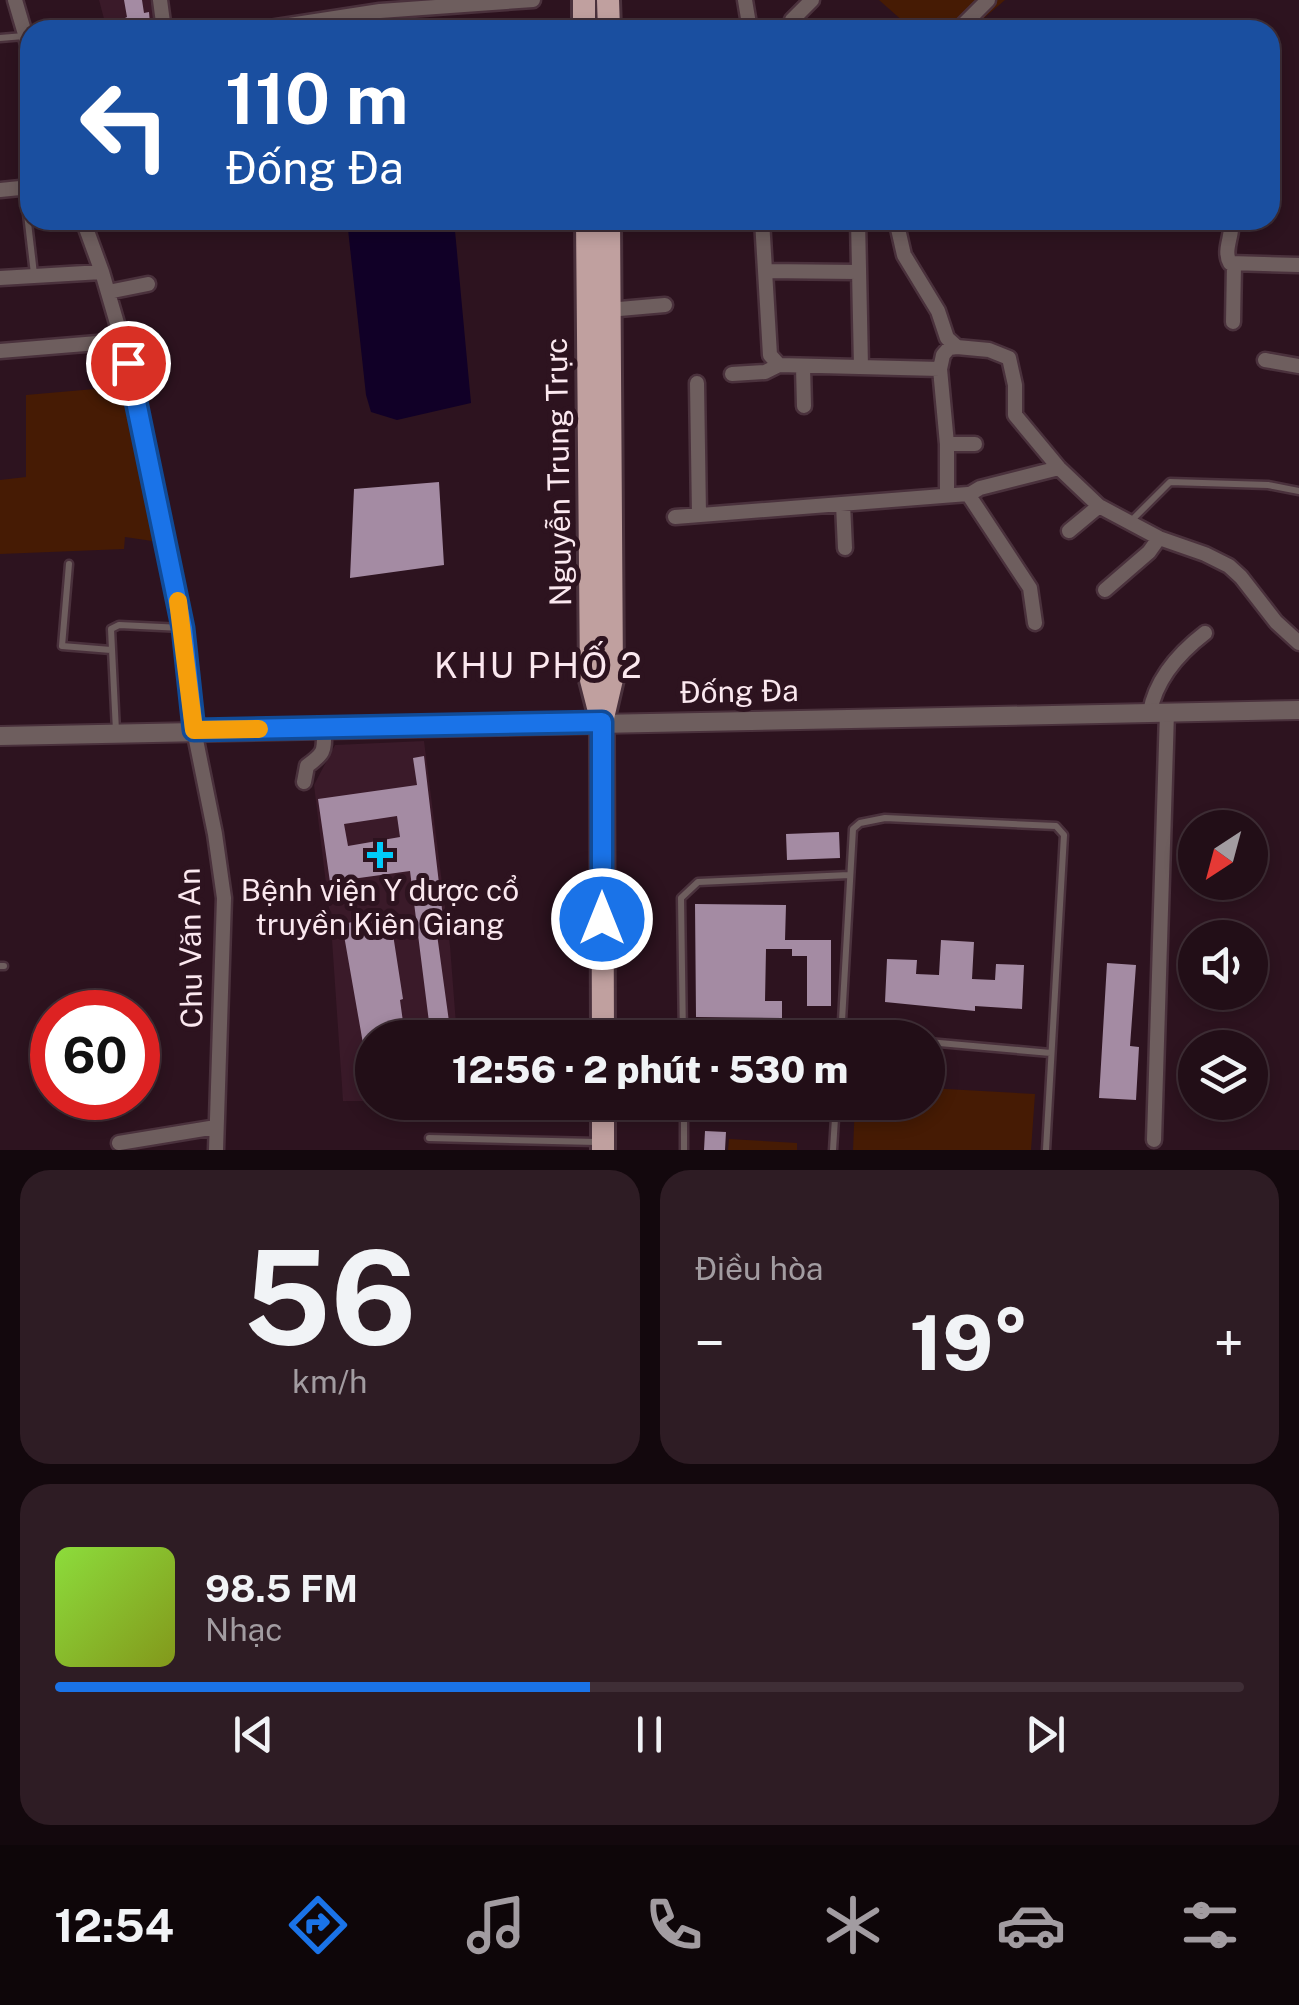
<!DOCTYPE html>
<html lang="vi">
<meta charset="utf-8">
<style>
:root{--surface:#220e17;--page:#2e1c24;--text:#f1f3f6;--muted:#a29ca1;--line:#3f2e36;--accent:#1a73e8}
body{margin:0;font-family:"Public Sans",sans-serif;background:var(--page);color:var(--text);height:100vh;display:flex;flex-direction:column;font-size:38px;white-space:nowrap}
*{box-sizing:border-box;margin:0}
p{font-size:32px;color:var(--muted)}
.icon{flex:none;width:55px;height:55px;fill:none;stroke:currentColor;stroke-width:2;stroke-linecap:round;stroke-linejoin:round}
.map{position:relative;height:1150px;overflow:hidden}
.side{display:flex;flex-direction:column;gap:20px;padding:20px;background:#13080d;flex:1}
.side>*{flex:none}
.hud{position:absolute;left:20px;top:20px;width:1260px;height:210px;border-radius:30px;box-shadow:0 5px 15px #0003,0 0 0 2px var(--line);background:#1a4fa0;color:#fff;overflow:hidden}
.needle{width:65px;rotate:216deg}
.fabs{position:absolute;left:1178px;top:810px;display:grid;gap:20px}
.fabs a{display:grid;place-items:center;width:90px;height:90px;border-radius:50%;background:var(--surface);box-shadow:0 5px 15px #0003,0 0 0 2px var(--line);font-size:50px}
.speed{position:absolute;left:30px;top:990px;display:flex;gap:20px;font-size:50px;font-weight:700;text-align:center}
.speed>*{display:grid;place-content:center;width:130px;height:130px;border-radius:50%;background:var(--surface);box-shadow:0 5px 15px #0003,0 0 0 2px var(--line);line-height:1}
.speed .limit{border:15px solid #d22;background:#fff;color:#111}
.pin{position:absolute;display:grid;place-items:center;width:85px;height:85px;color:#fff;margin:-42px;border:5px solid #fff;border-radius:50%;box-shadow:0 2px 10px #0007}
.me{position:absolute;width:110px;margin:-55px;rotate:0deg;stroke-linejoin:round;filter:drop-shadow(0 0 8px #0008)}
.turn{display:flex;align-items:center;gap:35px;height:210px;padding:0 40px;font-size:45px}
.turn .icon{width:130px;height:130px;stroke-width:2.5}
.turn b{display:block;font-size:70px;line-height:85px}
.big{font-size:75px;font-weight:800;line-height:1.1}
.side .tile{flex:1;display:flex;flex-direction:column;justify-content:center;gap:15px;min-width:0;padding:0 35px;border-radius:30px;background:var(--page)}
.side .dial{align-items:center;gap:0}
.dial b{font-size:130px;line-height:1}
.song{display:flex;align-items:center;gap:30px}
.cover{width:120px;height:120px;border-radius:15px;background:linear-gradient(135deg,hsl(90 70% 55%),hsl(70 70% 35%))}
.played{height:10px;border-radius:5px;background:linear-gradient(90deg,var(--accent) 45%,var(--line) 45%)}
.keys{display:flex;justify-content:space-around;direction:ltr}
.heat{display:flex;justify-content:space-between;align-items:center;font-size:55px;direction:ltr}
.side .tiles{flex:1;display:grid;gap:20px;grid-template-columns:1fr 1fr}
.tile:last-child{grid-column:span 2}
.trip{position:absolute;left:355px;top:1020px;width:590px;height:100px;border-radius:50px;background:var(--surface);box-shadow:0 5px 15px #0003,0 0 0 2px var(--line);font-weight:800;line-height:100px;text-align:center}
.dock{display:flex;height:160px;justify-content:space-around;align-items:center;background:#0e0609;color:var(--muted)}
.dock .icon{width:70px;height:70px}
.dock .on{color:var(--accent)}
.dock b{font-size:45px;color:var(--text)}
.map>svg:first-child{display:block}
</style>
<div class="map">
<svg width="1299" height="1150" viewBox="0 0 1299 1150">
<rect width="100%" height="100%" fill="#2d131f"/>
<path fill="#3a1a29" d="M99,0H150L157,30H107Z
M424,741L450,946L457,1037L372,1038V1101H343L331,925L314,785L335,745Z"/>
<path fill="#461b04" d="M879,0H1005L970,30H913Z
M129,386L159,542L125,537L124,549L0,554V480L26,477V395Z
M928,1088L1035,1094L1031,1150H853L855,1103L928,1102Z
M729,1139L797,1143V1150H728Z"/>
<path fill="#110027" d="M347,220H454L471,403L397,420L371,412L366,395Z"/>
<path fill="#a48ba3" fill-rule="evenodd" d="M124,0H142L144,13L149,12L150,24L119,21L127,17Z
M439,482L444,565L350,578L354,489Z
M424,756L444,926L436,927L451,1036L439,1038H431L410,871L330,882L318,799L417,785L413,758ZM397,816L400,837L348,846L344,824Z
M839,832L840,858L787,860L786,834Z
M695,904L786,905L785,940H831V1006H807V956H792V949H766L765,1001H782V1018L696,1017Z
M390,915L403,999L400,1000L404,1029L372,1033V1071L368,1072L342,924Z
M941,940L974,942L972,979L995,980L996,964L1024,965L1022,1009L975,1006V1011L885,1002L887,959L917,960L916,974L939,975Z
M1107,963L1136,965L1130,1046L1139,1047L1136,1100L1099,1098Z
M705,1131L726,1132L725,1150H704Z"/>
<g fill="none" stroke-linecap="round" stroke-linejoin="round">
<g stroke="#4a313c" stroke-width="11">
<path id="service" d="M0,38L24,36
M24,188L34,274
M1132,520L1170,482L1268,485L1299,491
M69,564L62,646L111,650
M116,731L111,629L119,625L183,628
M0,966H4
M842,1035L873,1038
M683,1038L681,898L698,882L849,875
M841,1038L853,829L860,823L885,818L1056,826L1064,835L1046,1150
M928,1042L1051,1053
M684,1102V1150
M429,1138L597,1142
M833,1150L836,1102"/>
</g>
<g stroke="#4a313c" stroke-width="19">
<path id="minor" d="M15,0L30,51
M160,0L164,30
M745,0L750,30
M257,30L380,11L533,0
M788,30L792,20L812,0
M958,30L988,0
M0,190L30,187
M83,220L102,272L135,385L183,628L194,730L215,834L224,898L216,1150
M762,220L770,355L779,365L940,369
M858,220L861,367
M896,220L904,255L938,311L947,338L957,347L989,350L1009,358L1015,385V415L1059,468L1099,506L1159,538L1205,554L1229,566L1241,577L1276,622L1299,643
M1230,220C1235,233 1222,249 1230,263L1299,265
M765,271L857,272
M0,278L102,272
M108,292L148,284
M608,310L665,305
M1233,322L1234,264
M0,351L122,341
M1265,360L1299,366
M803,367L804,406
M732,374L765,372L779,365
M697,383L699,515
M947,444H975
M947,494V444L940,369L943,355L949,348L957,347
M970,494L980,488L1059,468
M843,504L845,548
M675,517L968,494L1030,588L1035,623
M1069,531L1099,506
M1105,590L1149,552L1159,538
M1150,712C1156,678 1179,653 1205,633
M304,782L307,766C326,752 324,751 324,727
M1154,1140L1167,712
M119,1143L216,1127"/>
</g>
<g stroke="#4a313c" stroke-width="22">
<path id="tertiary" d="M0,736L1299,710"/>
</g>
<g stroke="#4a313c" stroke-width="28">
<path id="primary" d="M584,0V30
M608,0L609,30
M587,220L591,680L601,719
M603,1038L602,722L612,679L609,220
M603,1102V1150"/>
</g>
<use href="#service" stroke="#6e5e5e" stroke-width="6"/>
<use href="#minor" stroke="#6e5e5e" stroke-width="14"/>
<use href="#tertiary" stroke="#6e5e5e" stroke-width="18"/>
<use href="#primary" stroke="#c0a09f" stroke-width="22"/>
</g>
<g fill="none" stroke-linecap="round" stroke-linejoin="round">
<g stroke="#114b97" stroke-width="25">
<path id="route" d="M128,363L183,628L194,730L602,722V919"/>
</g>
<use href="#route" stroke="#1a73e8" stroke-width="18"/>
<path stroke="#f59e0b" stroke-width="18" d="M178,601L194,730L259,729"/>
</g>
<path fill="#00cbf9" stroke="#2d131f" stroke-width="4" d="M375 840h10v10h10v10h-10v10h-10v-10h-10v-10h10z"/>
<g text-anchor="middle" stroke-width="10" stroke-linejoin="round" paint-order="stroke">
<g font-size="30" fill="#fbe8ef" stroke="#2d131f">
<text transform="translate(559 472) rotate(-91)" y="10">Nguyễn Trung Trực</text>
<text transform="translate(739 692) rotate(-1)" y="10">Đống Đa</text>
<text transform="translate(191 948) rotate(-91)" y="10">Chu Văn An</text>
</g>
<g font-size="30" fill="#fbe8ef" stroke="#2d131f">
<text x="380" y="901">Bệnh viện Y dược cổ<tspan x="380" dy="34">truyền Kiên Giang</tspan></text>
</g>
<g font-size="35" letter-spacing="2.5" fill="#fbe8ef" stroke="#2d131f">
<text x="539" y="678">KHU PHỐ 2</text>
</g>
</g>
</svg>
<div class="fabs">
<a><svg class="needle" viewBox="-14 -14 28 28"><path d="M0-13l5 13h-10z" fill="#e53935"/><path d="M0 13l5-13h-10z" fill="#a29ca1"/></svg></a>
<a><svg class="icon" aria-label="sound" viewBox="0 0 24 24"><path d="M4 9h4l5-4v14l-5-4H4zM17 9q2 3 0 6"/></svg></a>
<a><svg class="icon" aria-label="layers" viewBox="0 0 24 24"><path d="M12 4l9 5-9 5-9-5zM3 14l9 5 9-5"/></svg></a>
</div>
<div class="speed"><div class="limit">60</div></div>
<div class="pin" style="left:128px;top:363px;background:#d93025"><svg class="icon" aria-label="arrive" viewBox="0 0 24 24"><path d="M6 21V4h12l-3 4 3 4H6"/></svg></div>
<svg class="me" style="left:602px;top:919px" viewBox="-20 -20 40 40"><circle r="17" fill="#1a73e8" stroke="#fff" stroke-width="3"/><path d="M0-11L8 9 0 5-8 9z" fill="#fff"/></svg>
<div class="trip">12:56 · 2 phút · 530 m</div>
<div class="hud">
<div class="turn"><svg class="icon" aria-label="left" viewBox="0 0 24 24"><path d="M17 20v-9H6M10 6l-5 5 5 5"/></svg><div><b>110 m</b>Đống Đa</div></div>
</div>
</div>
<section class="side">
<div class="tiles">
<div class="tile dial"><b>56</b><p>km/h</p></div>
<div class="tile"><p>Điều hòa</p>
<div class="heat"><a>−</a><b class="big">19°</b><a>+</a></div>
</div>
<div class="tile">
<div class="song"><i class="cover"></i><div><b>98.5 FM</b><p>Nhạc</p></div></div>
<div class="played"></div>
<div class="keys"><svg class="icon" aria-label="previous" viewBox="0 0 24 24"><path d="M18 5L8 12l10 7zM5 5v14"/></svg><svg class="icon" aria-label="pause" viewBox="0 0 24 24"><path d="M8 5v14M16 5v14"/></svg><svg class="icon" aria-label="next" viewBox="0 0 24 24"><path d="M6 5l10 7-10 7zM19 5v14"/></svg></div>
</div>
</div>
</section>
<nav class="dock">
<b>12:54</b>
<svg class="icon on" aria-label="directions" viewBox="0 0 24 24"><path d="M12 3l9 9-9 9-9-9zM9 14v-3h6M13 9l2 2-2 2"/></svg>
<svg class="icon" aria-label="music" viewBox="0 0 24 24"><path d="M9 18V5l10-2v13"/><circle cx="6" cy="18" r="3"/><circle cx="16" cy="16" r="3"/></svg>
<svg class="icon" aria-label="phone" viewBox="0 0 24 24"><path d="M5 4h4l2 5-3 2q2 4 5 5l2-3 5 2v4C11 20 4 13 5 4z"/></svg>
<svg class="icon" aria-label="climate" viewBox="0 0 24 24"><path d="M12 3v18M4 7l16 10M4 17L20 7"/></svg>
<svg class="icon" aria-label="car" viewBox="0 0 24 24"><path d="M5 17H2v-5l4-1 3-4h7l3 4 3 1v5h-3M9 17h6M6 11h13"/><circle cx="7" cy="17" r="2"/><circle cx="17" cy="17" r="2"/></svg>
<svg class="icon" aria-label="filters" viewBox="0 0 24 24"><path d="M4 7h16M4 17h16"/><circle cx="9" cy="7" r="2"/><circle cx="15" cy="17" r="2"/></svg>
</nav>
